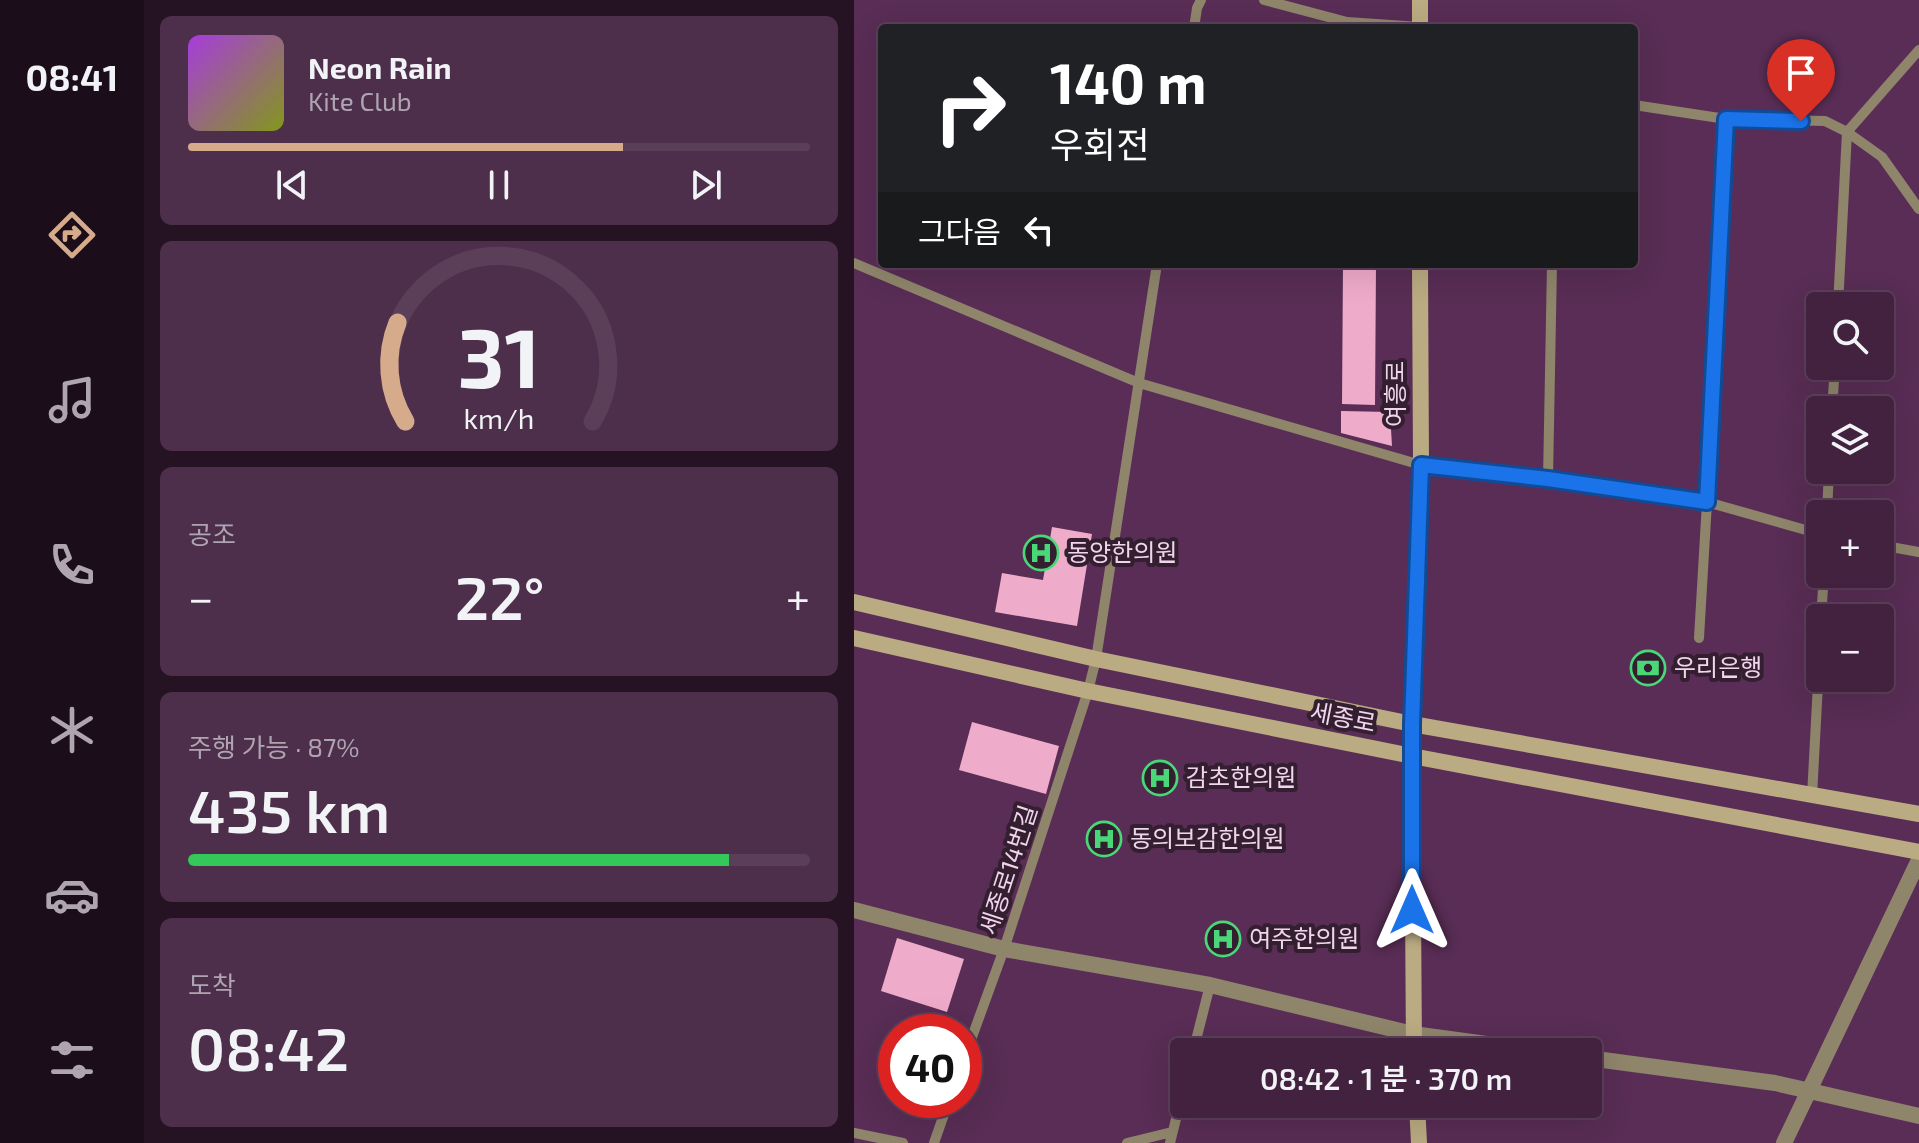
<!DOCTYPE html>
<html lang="ko">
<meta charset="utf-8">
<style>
:root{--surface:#432240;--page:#4d2f4b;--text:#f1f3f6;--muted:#afa4b1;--line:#5b3f59;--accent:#d6ab8b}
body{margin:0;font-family:"Exo 2","Noto Sans KR",sans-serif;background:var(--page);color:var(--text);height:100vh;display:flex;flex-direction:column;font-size:30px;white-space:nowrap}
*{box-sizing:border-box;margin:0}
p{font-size:26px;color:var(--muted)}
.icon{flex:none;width:44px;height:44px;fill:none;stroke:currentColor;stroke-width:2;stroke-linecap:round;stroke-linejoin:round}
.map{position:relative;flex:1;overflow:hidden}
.sheet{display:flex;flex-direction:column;gap:16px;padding:16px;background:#251323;width:710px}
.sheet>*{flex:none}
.top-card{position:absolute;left:24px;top:24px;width:760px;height:244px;border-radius:8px;box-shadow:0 8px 32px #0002,0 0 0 2px var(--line);background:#202124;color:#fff;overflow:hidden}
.buttons{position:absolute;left:952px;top:292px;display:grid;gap:16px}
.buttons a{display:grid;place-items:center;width:88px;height:88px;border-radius:8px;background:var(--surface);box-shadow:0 8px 32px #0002,0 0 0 2px var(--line);font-size:40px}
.speed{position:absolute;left:24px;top:1014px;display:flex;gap:16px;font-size:40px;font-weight:700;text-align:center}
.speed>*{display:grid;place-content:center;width:104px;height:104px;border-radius:50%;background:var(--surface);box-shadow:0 8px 32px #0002,0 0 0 2px var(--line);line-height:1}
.speed .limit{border:12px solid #d22;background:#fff;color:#111}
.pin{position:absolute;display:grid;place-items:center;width:68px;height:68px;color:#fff;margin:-82px -34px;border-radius:50% 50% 50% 0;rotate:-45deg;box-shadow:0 0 8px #0007}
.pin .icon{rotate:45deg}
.me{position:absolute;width:88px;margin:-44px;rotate:0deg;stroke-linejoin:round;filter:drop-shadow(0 0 6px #0008)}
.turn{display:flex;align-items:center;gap:28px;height:168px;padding:0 40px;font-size:36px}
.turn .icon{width:104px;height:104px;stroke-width:2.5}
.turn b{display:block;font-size:56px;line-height:68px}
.then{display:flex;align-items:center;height:76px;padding:0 40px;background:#0003;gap:16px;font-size:30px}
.big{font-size:60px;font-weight:600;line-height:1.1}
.sheet .widget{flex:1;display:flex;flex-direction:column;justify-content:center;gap:12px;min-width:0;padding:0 28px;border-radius:12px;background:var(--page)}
.sheet .dial{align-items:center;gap:0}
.dial svg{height:208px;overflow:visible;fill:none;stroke:var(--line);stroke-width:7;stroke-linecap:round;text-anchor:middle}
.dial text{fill:var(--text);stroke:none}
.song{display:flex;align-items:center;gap:24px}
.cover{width:96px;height:96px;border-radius:12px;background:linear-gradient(135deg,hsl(280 70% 55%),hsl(70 70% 35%))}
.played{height:8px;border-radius:4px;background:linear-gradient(90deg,var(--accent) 70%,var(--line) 70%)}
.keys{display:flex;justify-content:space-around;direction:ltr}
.heat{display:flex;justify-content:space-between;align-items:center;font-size:44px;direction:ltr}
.charge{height:12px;border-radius:6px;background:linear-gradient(90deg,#34c759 87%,var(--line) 0)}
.trip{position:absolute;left:316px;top:1038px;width:432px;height:80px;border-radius:8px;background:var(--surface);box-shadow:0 8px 32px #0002,0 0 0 2px var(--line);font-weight:600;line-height:80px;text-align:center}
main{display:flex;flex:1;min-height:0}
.menu{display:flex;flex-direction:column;width:144px;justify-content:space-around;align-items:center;background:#1b0e1a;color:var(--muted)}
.menu .icon{width:56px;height:56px}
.menu .selected{color:var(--accent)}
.menu b{font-size:36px;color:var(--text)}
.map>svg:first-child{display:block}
</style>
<main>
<nav class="menu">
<b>08:41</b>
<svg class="icon selected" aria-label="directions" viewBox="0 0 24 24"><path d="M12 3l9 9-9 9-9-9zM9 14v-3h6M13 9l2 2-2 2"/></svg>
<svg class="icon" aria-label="music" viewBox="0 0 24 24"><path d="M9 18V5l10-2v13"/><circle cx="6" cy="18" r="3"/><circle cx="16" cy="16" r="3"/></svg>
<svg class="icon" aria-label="phone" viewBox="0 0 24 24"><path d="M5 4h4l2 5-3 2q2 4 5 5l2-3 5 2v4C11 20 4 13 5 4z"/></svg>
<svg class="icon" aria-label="climate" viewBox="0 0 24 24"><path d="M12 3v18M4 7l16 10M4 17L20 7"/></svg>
<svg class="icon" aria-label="car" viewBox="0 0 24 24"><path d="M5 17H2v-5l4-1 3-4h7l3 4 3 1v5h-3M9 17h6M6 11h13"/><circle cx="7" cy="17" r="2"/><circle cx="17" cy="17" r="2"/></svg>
<svg class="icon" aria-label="filters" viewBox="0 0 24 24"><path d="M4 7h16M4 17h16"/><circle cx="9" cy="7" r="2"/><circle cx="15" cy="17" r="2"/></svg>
</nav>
<section class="sheet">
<div class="widget">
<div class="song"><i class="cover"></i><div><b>Neon Rain</b><p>Kite Club</p></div></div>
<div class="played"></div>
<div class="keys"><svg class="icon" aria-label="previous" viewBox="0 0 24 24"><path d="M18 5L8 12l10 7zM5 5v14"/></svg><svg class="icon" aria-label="pause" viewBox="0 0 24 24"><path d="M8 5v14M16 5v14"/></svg><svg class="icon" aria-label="next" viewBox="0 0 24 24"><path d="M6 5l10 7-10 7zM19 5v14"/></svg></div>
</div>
<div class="widget dial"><svg viewBox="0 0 100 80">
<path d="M14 69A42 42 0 1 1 86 69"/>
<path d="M14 69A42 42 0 0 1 11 31" stroke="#d6ab8b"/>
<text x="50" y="56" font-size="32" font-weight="700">31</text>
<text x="50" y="72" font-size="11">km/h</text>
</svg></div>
<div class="widget"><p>공조</p>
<div class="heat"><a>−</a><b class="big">22°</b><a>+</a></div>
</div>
<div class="widget"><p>주행 가능 · 87%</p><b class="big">435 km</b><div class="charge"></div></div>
<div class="widget"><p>도착</p><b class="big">08:42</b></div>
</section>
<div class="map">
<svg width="1065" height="1143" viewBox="0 0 1065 1143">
<rect width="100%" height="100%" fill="#592d55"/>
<path fill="#efacca" d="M489,264H522L521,405L488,404Z
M487,411L536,412L538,446L487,433Z
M198,527L238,534L223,626L141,612L148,573L189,580Z
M118,722L205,746L192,794L105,770Z
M43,938L110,959L93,1012L27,991Z"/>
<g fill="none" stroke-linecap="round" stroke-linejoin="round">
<path stroke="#8e856b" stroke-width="10" d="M410,0L493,22L566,27
M340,28L343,8L347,0
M780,105L872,119L971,121L993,132L1028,157L1065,209
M0,263L285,383L567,465L694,479L853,502L966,534
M984,306L993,132L1065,50
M978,410L981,366
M694,479L698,264
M973,514L975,470
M1026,545L1065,552
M967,618L970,574
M845,638L853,502L872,119
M958,796L966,646
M339,1052L356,985
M110,1059L150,949L234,691L242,659L303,264
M0,1133L49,1143
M80,1143L95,1100
M273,1143L318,1132
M316,1143L330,1087"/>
<path stroke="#8e856b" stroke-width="16" d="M0,910L150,949L356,985L559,1034L691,1052
M734,1058L921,1083L1065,1116
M930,1143L1065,860"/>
<path stroke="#baab82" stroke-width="16" d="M566,28V0
M0,602L242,659L558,724L1065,814
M0,638L234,691L558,756L1065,852
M560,1052L558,756L567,465L566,264
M563,1104L565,1143"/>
</g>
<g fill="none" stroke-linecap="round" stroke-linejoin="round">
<g stroke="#114b97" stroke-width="20">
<path id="route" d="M558,910V724L567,465L694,479L853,502L872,119L947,121"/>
</g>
<use href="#route" stroke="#1a73e8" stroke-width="14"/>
</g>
<defs>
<g id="hospital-ring" transform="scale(1.8)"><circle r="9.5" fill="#331f30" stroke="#49d778" stroke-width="1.5"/><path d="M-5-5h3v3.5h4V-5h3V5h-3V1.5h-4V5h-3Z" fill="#49d778"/></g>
<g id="bank-ring" transform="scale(1.8)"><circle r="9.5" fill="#331f30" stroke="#49d778" stroke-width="1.5"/><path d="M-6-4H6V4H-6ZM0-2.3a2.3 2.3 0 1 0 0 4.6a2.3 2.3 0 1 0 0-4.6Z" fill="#49d778"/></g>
</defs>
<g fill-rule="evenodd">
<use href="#hospital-ring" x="187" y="553"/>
<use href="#bank-ring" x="794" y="668"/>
<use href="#hospital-ring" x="306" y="778"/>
<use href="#hospital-ring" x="250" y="839"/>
<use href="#hospital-ring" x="369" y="939"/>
</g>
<g text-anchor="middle" stroke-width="8" stroke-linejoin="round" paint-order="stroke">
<g font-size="24" fill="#f0d5ec" stroke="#331f30">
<text transform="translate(542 394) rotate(-90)" y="8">여흥로</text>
<text transform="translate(489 718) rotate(11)" y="8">세종로</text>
<text transform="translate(155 870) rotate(-72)" y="8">세종로14번길</text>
</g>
<g font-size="24" fill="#f0d5ec" stroke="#331f30" text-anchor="start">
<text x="213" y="561">동양한의원</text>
<text x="820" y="676">우리은행</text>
<text x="332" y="786">감초한의원</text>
<text x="276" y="847">동의보감한의원</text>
<text x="395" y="947">여주한의원</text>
</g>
</g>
</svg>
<div class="buttons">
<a><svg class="icon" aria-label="search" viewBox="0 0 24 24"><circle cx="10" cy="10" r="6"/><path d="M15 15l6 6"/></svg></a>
<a><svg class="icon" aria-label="layers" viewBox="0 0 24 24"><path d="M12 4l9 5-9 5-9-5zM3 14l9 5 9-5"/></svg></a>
<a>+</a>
<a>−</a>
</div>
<div class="speed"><div class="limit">40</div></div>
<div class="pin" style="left:947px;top:121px;background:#d93025"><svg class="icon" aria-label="arrive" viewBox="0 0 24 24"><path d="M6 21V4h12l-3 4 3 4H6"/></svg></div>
<svg class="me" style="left:558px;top:910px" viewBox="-20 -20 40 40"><path d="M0-17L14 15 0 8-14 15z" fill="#1a73e8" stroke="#fff" stroke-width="4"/></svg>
<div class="trip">08:42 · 1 분 · 370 m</div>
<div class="top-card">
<div class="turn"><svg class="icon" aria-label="right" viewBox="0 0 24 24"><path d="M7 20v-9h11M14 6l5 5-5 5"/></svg><div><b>140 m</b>우회전</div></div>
<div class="then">그다음<svg class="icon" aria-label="left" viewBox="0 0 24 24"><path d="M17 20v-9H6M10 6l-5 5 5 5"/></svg></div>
</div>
</div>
</main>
